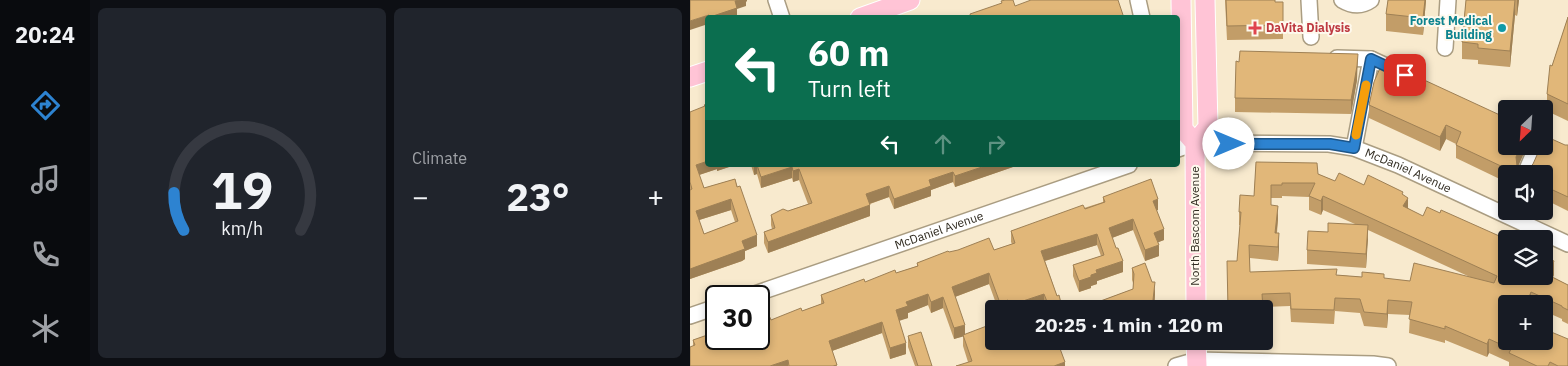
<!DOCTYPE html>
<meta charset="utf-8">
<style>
:root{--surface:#171b24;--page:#20242c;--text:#f1f3f6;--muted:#9ea1a6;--line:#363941;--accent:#2d83d1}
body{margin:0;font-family:"IBM Plex Sans",sans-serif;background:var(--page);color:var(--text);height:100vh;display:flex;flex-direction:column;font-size:19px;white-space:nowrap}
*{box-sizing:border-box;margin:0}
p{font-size:16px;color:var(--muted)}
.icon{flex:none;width:28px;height:28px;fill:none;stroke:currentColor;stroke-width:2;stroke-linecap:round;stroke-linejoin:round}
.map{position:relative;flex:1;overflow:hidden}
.drawer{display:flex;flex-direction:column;gap:8px;padding:8px;background:#0d0f14;width:600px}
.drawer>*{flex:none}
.hud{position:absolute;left:15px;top:15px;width:475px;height:152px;border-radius:5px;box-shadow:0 2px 8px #0003;background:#0b6e4f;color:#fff;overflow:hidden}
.needle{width:32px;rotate:205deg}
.tools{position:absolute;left:808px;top:100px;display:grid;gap:10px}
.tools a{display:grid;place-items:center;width:55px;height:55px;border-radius:5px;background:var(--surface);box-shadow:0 2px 8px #0003;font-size:25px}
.speed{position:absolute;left:15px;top:285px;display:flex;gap:10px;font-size:25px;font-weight:700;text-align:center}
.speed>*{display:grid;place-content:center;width:65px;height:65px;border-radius:50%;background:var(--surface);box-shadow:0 2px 8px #0003;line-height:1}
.speed .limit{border:2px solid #111;border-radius:8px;background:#fff;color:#111}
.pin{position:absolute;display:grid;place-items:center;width:42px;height:42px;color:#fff;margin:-21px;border-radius:10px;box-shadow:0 2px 8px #0006}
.me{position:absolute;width:55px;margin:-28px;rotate:90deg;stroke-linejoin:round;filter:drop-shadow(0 0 4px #0008)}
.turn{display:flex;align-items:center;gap:18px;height:105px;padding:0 20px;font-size:22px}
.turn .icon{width:65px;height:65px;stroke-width:2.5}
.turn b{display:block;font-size:35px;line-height:42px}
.lanes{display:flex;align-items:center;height:48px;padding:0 20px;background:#0003;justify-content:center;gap:25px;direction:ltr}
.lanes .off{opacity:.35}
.big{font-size:38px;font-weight:800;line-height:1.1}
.drawer .widget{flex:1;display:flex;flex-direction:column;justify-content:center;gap:8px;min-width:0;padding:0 18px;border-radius:8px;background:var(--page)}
.drawer .dial{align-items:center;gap:0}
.dial svg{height:130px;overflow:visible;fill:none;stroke:var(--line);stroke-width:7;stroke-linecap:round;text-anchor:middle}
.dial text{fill:var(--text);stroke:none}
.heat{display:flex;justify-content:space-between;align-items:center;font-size:28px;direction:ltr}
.drawer .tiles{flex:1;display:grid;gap:8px;grid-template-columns:repeat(2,1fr)}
.trip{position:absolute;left:295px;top:300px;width:288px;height:50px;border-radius:5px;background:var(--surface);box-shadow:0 2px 8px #0003;font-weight:800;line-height:50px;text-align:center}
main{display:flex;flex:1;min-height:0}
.tabs{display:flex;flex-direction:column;width:90px;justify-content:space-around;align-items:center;background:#090b0e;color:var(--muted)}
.tabs .icon{width:35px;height:35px}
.tabs .on{color:var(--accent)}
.tabs b{font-size:22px;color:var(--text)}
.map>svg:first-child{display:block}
</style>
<main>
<nav class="tabs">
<b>20:24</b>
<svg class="icon on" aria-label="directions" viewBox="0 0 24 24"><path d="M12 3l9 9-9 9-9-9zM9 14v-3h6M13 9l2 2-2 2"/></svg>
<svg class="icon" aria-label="music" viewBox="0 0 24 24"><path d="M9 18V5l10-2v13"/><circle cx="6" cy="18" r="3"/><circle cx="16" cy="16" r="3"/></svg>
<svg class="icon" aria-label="phone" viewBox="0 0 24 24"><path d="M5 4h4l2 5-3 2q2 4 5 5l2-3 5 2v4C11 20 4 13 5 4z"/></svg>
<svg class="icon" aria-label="climate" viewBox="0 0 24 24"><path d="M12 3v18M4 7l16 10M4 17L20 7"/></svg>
</nav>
<section class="drawer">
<div class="tiles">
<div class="widget dial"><svg viewBox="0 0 100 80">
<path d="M14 69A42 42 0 1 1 86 69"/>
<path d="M14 69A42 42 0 0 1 8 46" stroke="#2d83d1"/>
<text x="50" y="56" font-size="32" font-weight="700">19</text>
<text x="50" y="72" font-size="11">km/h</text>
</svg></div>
<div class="widget"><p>Climate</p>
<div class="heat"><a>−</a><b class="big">23°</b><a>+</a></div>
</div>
</div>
</section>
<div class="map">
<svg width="878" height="366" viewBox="0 0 878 366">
<rect width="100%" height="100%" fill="#f8eace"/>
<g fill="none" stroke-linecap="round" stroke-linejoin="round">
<g stroke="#aa9d82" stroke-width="18">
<g id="minor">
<path d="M86,0L92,18"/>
<path d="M448,0L452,18"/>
<path d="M619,0L621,37"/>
<path d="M652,0C662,6 671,7 681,0"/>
<path d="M755,48L758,0"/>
<path d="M647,58L681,59L709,72"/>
<path d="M664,148L681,59"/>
<path id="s1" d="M488,149L505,143L639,144L664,148L708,165L878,244"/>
<path d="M835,174L847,146"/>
<path id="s2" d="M59,296L439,165"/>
<path d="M0,316L26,307"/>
<path d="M486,366L507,360L683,364L698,366"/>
</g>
</g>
<g stroke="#fff" stroke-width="21">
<path id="major" d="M491,0L493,129L505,143
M170,18L220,0
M0,77L18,71
M506,309L505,143L518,127L515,0
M506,341L507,366"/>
</g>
<use href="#minor" stroke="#fff" stroke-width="15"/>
<use href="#major" stroke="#ffc4d6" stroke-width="19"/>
</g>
<path fill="#c29d68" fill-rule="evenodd" d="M535,0H585V2H593V39L537,40Z
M698,0H736L733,35L696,31V14Z
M776,0H829L827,16L825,15L820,67L788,64V60L772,59V42Z
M878,17V121L857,111V94L862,66Z
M667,80L661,114L545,112V98Z
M684,82L816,146H837L828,166L831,169L837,170L875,145H878V211L854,199V174H816V182L766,158V144L756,139L750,151L679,118V105Z
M0,112L18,165H39V167L27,171V169L9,175L14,188L45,179L67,246L55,251V259L52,261L0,279ZM41,210L45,222L14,234L9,220Z
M566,162L628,174L645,181L674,185L713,195L718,208L816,276L864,275L863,277L878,285V324L872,321V319L854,311V304H816L878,366H819V362L799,353L797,357L755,340V343L719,333L720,315L698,314L697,328L674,326L670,313L645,311L644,324L601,322L600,306L573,307L547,261L550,225H549V212L564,196ZM592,196L619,197V210L631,215L633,210L665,224L638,232L617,250V264L676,268L678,230L780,277L720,281L647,275L560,272V258L588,261L589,247L587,233L588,219L581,205V198H592Z
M61,165H329L265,187L263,182L241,190V196L204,209L199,197L180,204V216L78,253L74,243V232L82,229L81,225V215L98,211L118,204L109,180L103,182L102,178L71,188L67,174L64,175Z
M413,197L468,210H466L474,240L468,242L469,256L455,261L443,230L422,238L433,272L407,281V284L401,286V288L389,292L383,276V265L411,256L407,245L355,261L367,296L372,309H356L354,305L343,309H308L299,284L265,297L275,334L304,341L351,349L375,366L278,362L273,346V336L264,339L253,308L241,313L238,305L218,313V318L209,320L216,354L200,359L192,333L142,351L147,366H0L3,346V340L81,320L112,311L131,304V295L206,273L227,266V263L259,252L304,250L322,244L321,242V231L413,202Z
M442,268L465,294L464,309H397V306L443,289V283L442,280Z
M218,336L242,366H225L218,347Z
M405,341H441V345L431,349L429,345L426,346L425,344L408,350Z"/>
<path fill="#9e8055" d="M49,0H57V1L56,2V6L47,9V16L44,18H20L45,1Z
M735,0H736L733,35V18Z
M825,0V15L820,67V51Z
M827,0H829L827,16Z
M19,15V18H18V24L0,30V21Z
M668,54L667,80L661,114V100Z
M756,125V139L750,151V137Z
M831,146H837L826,171V157Z
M18,161V165H27V169L6,176V165Z
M27,165H39V167L27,171Z
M64,165H67V174L64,175Z
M298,165H329L265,187V176Z
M102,167V178L71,188V177Z
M109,169V180L103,182V171Z
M263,172V182L241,190V196L204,209V199L239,180Z
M199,186V197L176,205V194Z
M633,196V210L631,215V201Z
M718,198V211L713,206Z
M41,199V210L6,221V211Z
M468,199V210L463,212V201Z
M180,205V216L78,253V242Z
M588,206V219L585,246V233Z
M443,219V230L419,239V228Z
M678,225V239L676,268V254Z
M474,229V240L464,244V233Z
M589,233V247L588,261V247Z
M407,234V245L351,262V251Z
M67,235V246L55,251V259L52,261L0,279V269L52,241Z
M469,245V256L455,261V250Z
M433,261V272L407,281V284L401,286V288L389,292V281L401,275L406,270Z
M864,261V275L858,288V275Z
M299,273V284L262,298V287Z
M465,282V294L464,309H462Z
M841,292V304H836Z
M238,294V305L218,313V318L206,322V310L216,302Z
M354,294V305L343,309H333V301Z
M253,297V308L241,313V302Z
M318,300V309H310V303Z
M698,300V314L697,328V314Z
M192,322V333L139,352V341Z
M275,325V336L264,339V328Z
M799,339V353L797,357V344Z
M408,341H425V344L408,350Z
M426,341H429V345L426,346Z
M431,341H441V345L431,349Z
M216,343V354L200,359V348Z
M98,360V366H80Z
M375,362V366H364Z"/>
<path fill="#e1b779" stroke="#9e8055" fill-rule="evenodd" d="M0,0H49L45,1L47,8L20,17L19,15L0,21Z
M315,0H323L325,6L341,0H428L434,18H281L280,14L312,3L311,1Z
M536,0H585V2H593V25L537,26Z
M698,0H735L733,18L696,14Z
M776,0H825L820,51L788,48V44L772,42Z
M878,17V104L857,94L860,65L862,66Z
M550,51L668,54L667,66L661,100L545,98L546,61L549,62Z
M693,61L812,116H816V146H831L826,157L827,166L831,169L837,170L843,164L851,146H854V140L855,136L875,145H878V197L854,186V174H828L766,145L771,132L756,125L750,137L679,105L684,82Z
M18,104V161L6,165L14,188L45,179L47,187L50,186L67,235L52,241L55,249L52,250L0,269V190L2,189L0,182V112L15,106L14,105ZM41,199L48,221L14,234L6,211Z
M566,162L627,163L628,174L645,181L649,173L674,185L678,175L713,192L712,194L718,198L713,206L733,216L737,207L750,213L751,210L816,239V276H854V256L864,261L858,275L878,285V310L872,307V306L841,292L836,304H816V341H854V329L878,339V366H868L860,362L858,366H847L819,353L821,349L799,339L797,344L755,326V329L719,319L722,302L698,300L697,314L674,312L670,299L645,298L644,310L601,309L600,293L572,294L573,309H538L537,261H547L551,212H549L550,195L564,196ZM592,183H625L619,196L631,201L633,196L807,276L804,283L724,263L720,281L694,278V274L672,272V277L646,275L647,269L560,272L559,245L588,247L589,233H585L588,206L581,205V185H592Z
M67,165H298L265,176L263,172L239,180L241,186L204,199L199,186L176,194L180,205L78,242L74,232L85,228L81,215L93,209L98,211L122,203L109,169L103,171L102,167L71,177Z
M461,179L468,199L463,201L474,229L464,233L469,245L455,250L443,219L419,228L426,248H428L433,261L406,270L407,273L401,275V277L389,281L383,265L414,255L407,234L351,251L367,296L369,295L372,307L367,309H360L354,294L333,301L336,309H321L318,300L310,303L299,273L262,287L275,325L264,328L253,297L241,302L238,294L216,302L218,306L206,310L216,343L200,348L192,322L139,341L147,365L143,366H99L98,360L80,366H0V347L5,345L3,340L26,332V339H69V315L75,312L78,313L81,320L111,308L112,311L134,303L131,295L174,279L175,282L205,270L206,273L228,266L227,263L258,251L259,252L268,250L299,238L304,250L325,243L321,231L393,205L395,209L415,202L413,197Z
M638,223L678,225L676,254L617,250L618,231L638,232Z
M455,263L462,282H465L462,309H398L397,306L443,289L444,274L442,268Z
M302,324L304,329V341H348L351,349L357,347L361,349L369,346L375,362L364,366H266L282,361L273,335Z
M231,332L242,366H228L218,336Z"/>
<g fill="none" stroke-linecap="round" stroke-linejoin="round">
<g stroke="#1d5588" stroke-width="12">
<path id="route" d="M539,144H640L664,148L681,59L715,75"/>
</g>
<use href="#route" stroke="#2d83d1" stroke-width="9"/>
<path stroke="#f59e0b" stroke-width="9" d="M666,135L676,85"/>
</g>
<path fill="#e0444e" stroke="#fef9ed" stroke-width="2" d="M562.5 20.5h5v5h5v5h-5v5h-5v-5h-5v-5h5z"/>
<circle fill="#0f9aa8" stroke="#fef9ed" stroke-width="2" cx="812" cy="28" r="5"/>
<g text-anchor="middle" stroke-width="4" stroke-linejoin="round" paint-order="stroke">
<g font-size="12" font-weight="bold" fill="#0d838f" stroke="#fef9ed" text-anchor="end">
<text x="802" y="25">Forest Medical<tspan x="802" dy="14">Building</tspan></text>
</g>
<g font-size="12" font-weight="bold" fill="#be3a42" stroke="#fef9ed" text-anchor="start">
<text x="576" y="32">DaVita Dialysis</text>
</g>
<g font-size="12" fill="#302b20" stroke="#fef9ed">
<text dy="4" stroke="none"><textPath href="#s1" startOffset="236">McDaniel Avenue</textPath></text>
<text transform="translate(505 226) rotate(-90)" y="4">North Bascom Avenue</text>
<text dy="4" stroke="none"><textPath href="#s2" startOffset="201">McDaniel Avenue</textPath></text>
</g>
</g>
</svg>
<div class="tools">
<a><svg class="needle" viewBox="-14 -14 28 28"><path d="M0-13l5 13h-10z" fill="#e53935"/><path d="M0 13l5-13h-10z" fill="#9ea1a6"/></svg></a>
<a><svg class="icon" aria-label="sound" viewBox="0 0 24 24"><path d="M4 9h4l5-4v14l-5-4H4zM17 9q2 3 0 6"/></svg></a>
<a><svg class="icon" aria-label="layers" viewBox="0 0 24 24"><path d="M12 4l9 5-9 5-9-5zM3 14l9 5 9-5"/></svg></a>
<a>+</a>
</div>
<div class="speed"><div class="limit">30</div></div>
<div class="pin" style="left:715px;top:75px;background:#d93025"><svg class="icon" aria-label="arrive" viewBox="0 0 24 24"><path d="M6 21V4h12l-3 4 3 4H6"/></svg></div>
<svg class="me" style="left:539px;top:144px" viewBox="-20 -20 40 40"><circle r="19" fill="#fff"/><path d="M0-13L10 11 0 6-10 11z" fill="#2d83d1"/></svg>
<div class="trip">20:25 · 1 min · 120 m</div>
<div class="hud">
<div class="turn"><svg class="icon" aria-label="left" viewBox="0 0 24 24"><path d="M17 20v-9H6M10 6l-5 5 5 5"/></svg><div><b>60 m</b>Turn left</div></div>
<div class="lanes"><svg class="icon" aria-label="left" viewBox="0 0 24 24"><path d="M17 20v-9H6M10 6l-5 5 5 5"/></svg><svg class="icon off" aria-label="ahead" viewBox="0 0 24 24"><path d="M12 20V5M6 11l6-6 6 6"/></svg><svg class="icon off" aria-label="right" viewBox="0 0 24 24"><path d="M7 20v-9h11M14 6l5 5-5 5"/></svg></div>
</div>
</div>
</main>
